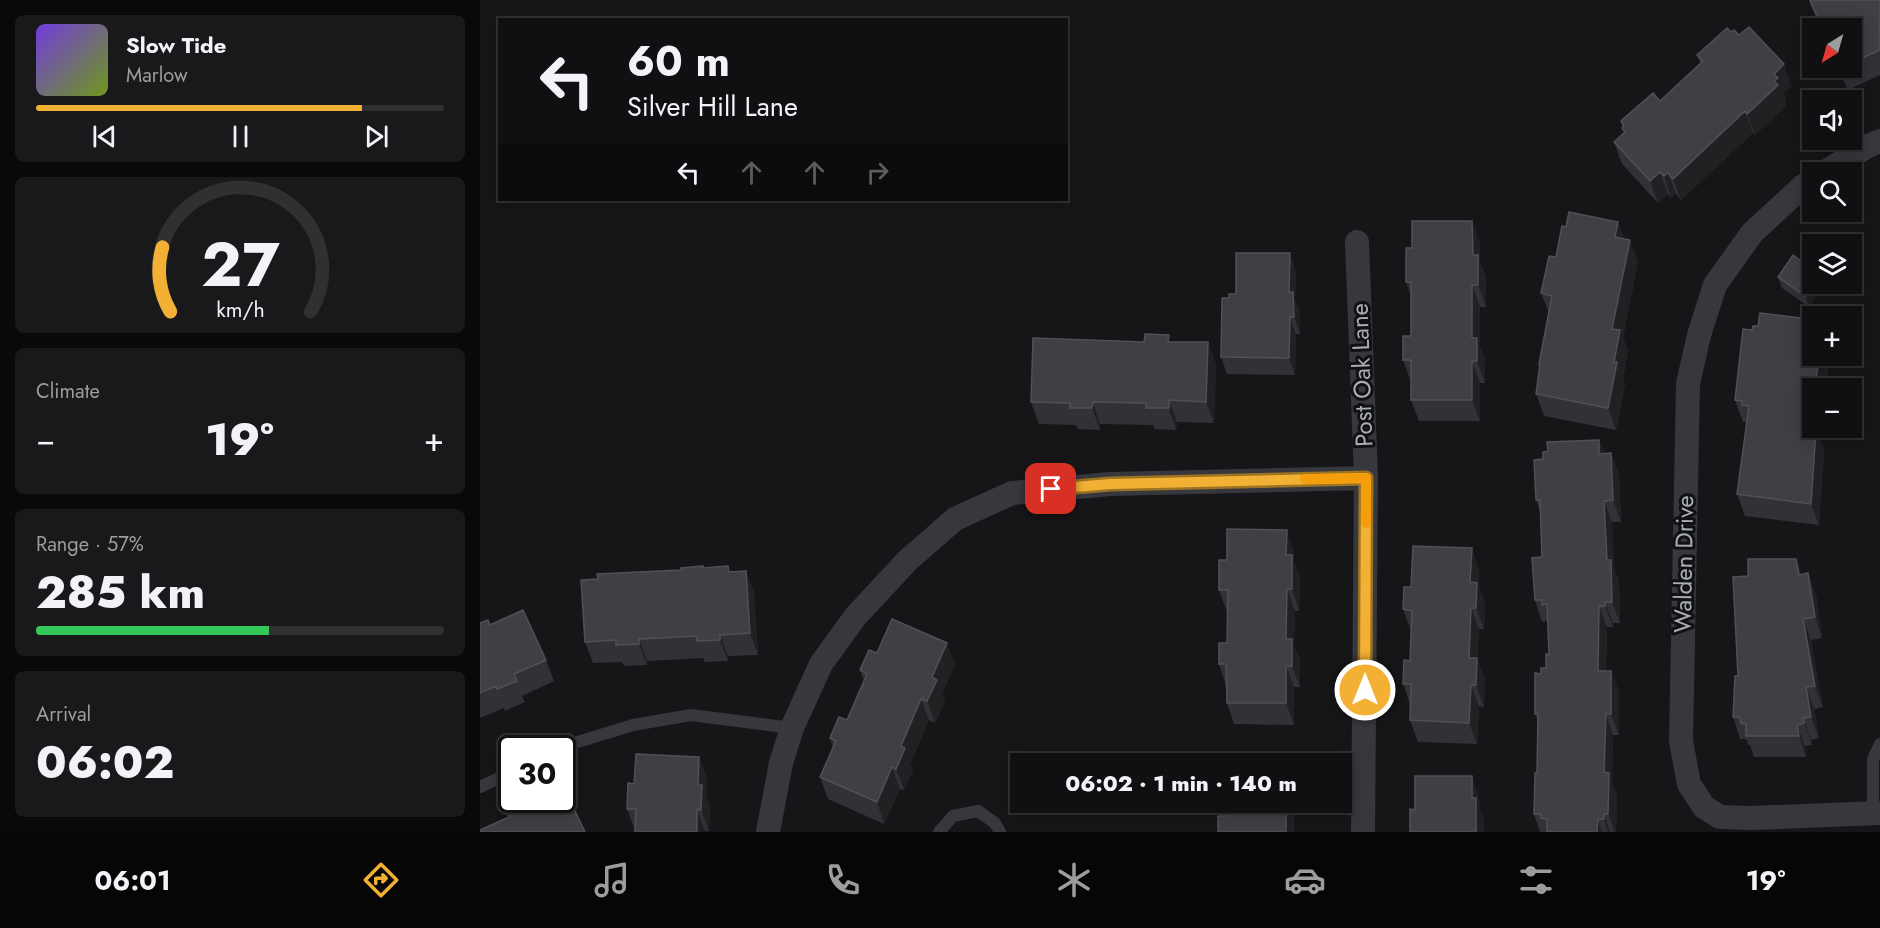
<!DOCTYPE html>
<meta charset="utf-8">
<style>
:root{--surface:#101012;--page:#19191b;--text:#f1f3f6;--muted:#9c9d9f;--line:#303032;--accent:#f2b134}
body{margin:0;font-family:Jost,sans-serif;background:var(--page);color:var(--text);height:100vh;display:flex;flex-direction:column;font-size:22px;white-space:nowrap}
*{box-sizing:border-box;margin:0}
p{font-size:20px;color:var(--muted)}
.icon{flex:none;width:33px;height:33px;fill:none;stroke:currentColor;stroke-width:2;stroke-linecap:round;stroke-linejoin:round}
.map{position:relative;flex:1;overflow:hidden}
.sheet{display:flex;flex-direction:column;gap:15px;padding:15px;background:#09090a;width:480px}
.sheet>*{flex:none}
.banner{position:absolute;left:18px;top:18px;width:570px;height:183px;border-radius:0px;box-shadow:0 3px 15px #0003,0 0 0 2px var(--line);background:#101012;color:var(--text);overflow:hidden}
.needle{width:39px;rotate:217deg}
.controls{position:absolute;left:1322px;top:18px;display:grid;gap:12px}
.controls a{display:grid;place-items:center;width:60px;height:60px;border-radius:0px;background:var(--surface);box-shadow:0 3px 15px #0003,0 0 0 2px var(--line);font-size:30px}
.speed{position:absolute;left:18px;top:735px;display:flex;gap:12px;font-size:30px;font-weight:700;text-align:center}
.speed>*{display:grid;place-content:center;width:78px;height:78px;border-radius:50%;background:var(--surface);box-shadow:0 3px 15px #0003,0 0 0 2px var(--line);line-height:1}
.speed .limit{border:3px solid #111;border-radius:9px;background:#fff;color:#111}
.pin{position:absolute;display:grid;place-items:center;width:51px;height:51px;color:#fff;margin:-26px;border-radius:12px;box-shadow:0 3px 9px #0006}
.me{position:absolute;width:66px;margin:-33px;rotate:0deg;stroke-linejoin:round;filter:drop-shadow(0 0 4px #0008)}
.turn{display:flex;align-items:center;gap:21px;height:126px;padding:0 30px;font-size:27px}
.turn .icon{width:78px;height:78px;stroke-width:2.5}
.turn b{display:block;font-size:42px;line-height:51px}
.lanes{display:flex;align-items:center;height:57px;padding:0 30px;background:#0003;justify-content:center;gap:30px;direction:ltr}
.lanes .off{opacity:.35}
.big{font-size:45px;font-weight:800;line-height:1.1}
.sheet .card{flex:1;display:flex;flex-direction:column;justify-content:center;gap:9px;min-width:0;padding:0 21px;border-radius:9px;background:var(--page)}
.sheet .dial{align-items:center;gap:0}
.dial svg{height:156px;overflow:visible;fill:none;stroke:var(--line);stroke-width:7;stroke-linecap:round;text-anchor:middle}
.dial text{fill:var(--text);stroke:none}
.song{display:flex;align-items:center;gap:18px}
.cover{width:72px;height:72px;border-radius:9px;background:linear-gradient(135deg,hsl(260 70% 55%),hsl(80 70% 35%))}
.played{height:6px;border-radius:3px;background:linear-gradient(90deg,var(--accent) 80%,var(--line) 80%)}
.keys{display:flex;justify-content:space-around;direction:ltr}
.heat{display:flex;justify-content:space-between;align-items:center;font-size:33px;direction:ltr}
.charge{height:9px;border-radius:4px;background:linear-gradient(90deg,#34c759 57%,var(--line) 0)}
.trip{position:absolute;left:530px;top:753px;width:342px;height:60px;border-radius:0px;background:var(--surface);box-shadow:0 3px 15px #0003,0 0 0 2px var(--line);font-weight:800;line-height:60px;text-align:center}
.tab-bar{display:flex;height:96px;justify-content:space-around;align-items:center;background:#060607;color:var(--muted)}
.tab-bar .icon{width:42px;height:42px}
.tab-bar .on{color:var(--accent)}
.tab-bar b{font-size:27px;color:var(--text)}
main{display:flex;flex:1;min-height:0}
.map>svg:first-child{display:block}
</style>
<main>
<section class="sheet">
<div class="card">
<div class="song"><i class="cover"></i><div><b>Slow Tide</b><p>Marlow</p></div></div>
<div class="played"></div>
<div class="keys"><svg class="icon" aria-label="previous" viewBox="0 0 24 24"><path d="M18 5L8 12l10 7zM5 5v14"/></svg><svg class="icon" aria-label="pause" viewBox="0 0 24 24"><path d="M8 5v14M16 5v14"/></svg><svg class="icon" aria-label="next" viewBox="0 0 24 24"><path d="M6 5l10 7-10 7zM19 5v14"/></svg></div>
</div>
<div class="card dial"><svg viewBox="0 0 100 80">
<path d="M14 69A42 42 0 1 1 86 69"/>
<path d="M14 69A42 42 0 0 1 10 36" stroke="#f2b134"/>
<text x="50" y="56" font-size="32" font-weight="700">27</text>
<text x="50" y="72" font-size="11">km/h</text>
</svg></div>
<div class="card"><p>Climate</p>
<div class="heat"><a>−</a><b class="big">19°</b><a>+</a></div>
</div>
<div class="card"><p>Range · 57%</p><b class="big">285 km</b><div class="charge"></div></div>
<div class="card"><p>Arrival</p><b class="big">06:02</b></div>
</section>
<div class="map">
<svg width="1400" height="832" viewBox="0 0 1400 832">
<rect width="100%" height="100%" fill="#161618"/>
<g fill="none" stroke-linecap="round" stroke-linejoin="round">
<path stroke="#37383d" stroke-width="12" d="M78,748L153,725L211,715L312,728
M0,787L32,772
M1393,813V759L1400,744
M459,832L473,816L498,811L515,823L520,832"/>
<path stroke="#37383d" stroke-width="24" d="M1345,172L1388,146L1400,141
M1332,181L1323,186L1272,233L1235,285L1219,335L1208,384L1201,741L1209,784L1224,807L1240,817L1271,818L1400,813
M877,242L886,478L883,832
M288,832L301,763L312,728L341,664L375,617L427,561L475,519L532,493L630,484L886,478"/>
</g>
<path fill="#323236" d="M1400,0V75L1368,90L1358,68H1371V28H1341L1330,1Z
M1251,32L1259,35L1312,86L1303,93L1306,99L1304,101L1306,106L1275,135L1273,133L1201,200L1196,194L1191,198L1188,194L1178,203L1142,164L1134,142L1144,133L1141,121L1180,101L1220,63L1217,55Z
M992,221L1000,243V263L1006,277V307H1000V346L1005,359V383H1000V421H939L931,400V382L923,360L931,336V296L926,282L932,248Z
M1145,239L1150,240L1158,262L1143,337L1148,352L1143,377L1145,384L1136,430L1064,416L1056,394L1060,367L1059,364L1069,313L1061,293L1076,257Z
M816,270L815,300L819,309L820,334H816L815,375L747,374L741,357L749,298L756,294Z
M1298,277L1332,284H1343L1344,286L1329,307L1302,288Z
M664,342H691L736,364L734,423L697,422L696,430L674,429L673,425L620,424V430L598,429L596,425L559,424L551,402Z
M1332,356H1348L1349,358L1340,438L1344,451L1339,525L1265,516L1257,494L1267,422H1263L1255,400Z
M1119,440L1124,453H1131L1139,475L1141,522H1132L1134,567L1139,581L1140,623H1133V627H1127L1126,671H1131L1139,692V735H1133L1132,782L1137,794L1136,832H1060L1054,814L1057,773L1058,721L1055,714L1061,674L1066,668L1069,655L1068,621L1062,622L1055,600L1062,557L1060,511L1056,500L1063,459L1068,451Z
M814,552V563L820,577L819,611H815L814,645L820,660V687H814V725L754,724L747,703L746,685L739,664L747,643V612L739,590L747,560Z
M1316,559L1321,574L1336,595L1342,638L1331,640L1343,707L1334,709L1339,738L1331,740L1332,745L1325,746L1326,757H1274L1270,745H1268L1266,739H1260L1253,717L1258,676L1268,576Z
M224,568L250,572L266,571L274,592L278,655L248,656V661L225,662L223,658L167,661V665L144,666L142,662L113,663L105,642L201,570Z
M999,570V587L1005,604L1004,629H999L997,659L1005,679L1004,707L999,706L997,744L938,742L930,720V704L923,684L930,661L931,631L923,609Z
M0,623L10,625L66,660L74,681L42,696L45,702L25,711L24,708L0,718Z
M397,653L475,664L462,694L465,701L455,723L449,720L430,764L433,770L424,790L420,789L404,824L348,799L340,777L353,748L350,738L367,720L384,681L380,670Z
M219,757L227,778L226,796L230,806L229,831L155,830L147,809L154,784Z"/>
<path fill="#212124" d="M1304,64L1312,86L1303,93L1306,99L1304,101L1306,106L1275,135L1267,114L1294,81V74Z
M1265,111L1273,133L1201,200L1193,179Z
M1180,172L1188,194L1178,203L1170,181Z
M1188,173L1196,194L1191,198L1184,176Z
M992,221L1000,243V263L1006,277V307L998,285L993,255Z
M1138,222L1146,243L1135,237Z
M1150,240L1158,262L1143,337L1148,352L1143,377L1145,384L1136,430L1128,408L1134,362L1132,329Z
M810,253L816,270L815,300L819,309L820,334L814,317L809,292Z
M1333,284H1343L1344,286L1329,307L1325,296Z
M992,285L1000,307V346L1005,359V383L997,361L992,338Z
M810,317L816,334L815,375L809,358Z
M1329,319L1332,326V348L1327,335Z
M728,342L736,364L734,423L726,402Z
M1339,356H1348L1349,358L1345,388H1335Z
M992,361L1000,383V421L992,400Z
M689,400L697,422L696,430L689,408Z
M613,402L620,424V430L612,408Z
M1332,414V428H1341L1340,438L1344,451L1339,525L1331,504L1330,429Z
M1119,440L1126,461L1119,454Z
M1131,453L1139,475L1141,522L1133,500Z
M1124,501L1132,522L1134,567L1139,581L1140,623L1132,602L1127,560Z
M807,530L814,552V563L820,577L819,611L812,589L806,555Z
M992,548L999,570V587L1005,604L1004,629L996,608L990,582Z
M1316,559L1323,580L1319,575Z
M266,571L274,592L278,655L270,633Z
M1328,573L1336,595L1342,638L1335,617Z
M807,589L815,611L814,645L820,660V687L812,666L806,639Z
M1125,602L1133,623V627L1125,606Z
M1119,606L1127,627L1125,692L1118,671Z
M991,608L999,629L997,659L1005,679L1004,707L996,685L989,658Z
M1323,619L1331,640L1343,707L1335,686Z
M240,635L248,656V661L240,640Z
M159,639L167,661V665L159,644Z
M467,643L475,664L462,694L465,701L455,723L447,701L452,677Z
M806,666L814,687V725L806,703Z
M1131,671L1139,692V735L1131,714Z
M991,685L999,706L997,744L989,723Z
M1326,687L1334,709L1339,738L1331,717Z
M441,699L449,720L430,764L433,770L424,790L416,769L421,746Z
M1126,714L1133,735L1132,782L1137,794L1136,832H1135L1128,814L1124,772Z
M1323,718L1331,740L1332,745L1324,723Z
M1317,725L1325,746L1326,757L1319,736Z
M219,757L227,778L226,796L230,806L229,831L221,810L218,785Z
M412,767L420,789L404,824L397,802Z
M992,776L999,798L1000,808L1004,820V832H996L992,798Z
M806,802H814V832H806Z
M217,809L225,831V832H217Z
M1124,814L1130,832H1128L1124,819Z
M1118,819L1122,832H1117Z"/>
<path fill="#3f3f44" stroke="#4f5156" stroke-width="1.5" d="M1331,0H1400V50L1371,63V28H1342L1330,1Z
M1269,27L1304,64L1294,74L1298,78L1294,81L1298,85L1267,114L1265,111L1193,179L1188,173L1184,176L1180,172L1170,181L1134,142L1145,132L1142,128L1144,126L1141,121L1173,93L1180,101L1223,61L1217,55L1247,28L1251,32L1254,30L1259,35Z
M1089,212L1138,222L1135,237L1150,240L1132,329L1140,330L1134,362H1137L1128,408L1056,394L1060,364H1059L1072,296L1061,293L1069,256L1076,257L1082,226L1086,227Z
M932,221H992L993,255H998V285H992V338H997V361H992V400H931V360H923V336H931V282H926V248H932Z
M756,253H810L809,292H813L814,317H810L809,358L741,357L742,298H749V294H756Z
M1313,255L1332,269V284H1333L1325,296L1298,277Z
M1280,313L1329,319L1327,335L1332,336V356H1339L1335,388H1332V414L1330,429L1336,430L1331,504L1257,494L1269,406L1262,405V401L1255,400L1263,329L1272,330L1273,326H1278Z
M665,334L689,335L688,342H728L726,402L689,400V408H666V403L613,402L612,408H590V403L551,402L553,338L664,342Z
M1119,440V454L1131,453L1133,500L1124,501L1127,560H1131L1132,602H1125V606H1119L1118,671H1131V714H1126L1124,772L1129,773L1128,814H1124V819H1118L1117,832H1067V819L1061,818V814H1054L1055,773H1057L1058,714H1055V673L1061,674V668H1066V654L1069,655L1067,604L1062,605V600H1055L1052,558L1062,557L1060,500H1056L1054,460L1063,459V452L1068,451L1067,442Z
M747,529L807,530L806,555H812V589H807L806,639H812V666H806V703H747L746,664H739V643H747L748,590H739V560H747Z
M933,546L992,548L990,582L997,583L996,608H991L989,658H997L996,685H991L989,723L930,720L931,684H923L924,660L930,661L932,611L923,609L924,587H931Z
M1268,559H1316L1319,575L1328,573L1335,617L1323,619L1335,686L1326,687L1331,717L1323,718L1324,723L1317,725L1319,736H1266V724L1261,723L1260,717H1253L1255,676H1258L1253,577L1268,576Z
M223,566V568L248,566L249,572L266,571L270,633L240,635V640L217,641V636L159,639V644L136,645V640L105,642L101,580L118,579L117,574L201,570V568Z
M43,610L66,660L34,674L37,681L17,689L16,686L0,693V623L8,620L10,625Z
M412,619L467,643L452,677L457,680L447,701L441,699L421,746L425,748L416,769L412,767L397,802L340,777L356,741L350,738L359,717L367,720L387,674L380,670L389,650L397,653Z
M156,754L219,757L218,785H222L221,810L217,809V832H155L156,809H147L148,783L154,784Z
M935,776H992V798H996V832H930V809L935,810Z
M86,792L105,832H0V830L29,817L27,812L45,804L48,810L71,800H82V794Z
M746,802H806V832H738V816H746Z"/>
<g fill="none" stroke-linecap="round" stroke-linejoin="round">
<g stroke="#9d7322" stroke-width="15">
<path id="route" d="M571,489L630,484L886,478L885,690"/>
</g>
<use href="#route" stroke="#f2b134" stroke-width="10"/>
<path stroke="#f59e0b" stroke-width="10" d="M825,479L886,478V523"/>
</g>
<g text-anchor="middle" stroke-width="6" stroke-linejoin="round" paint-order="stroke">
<g font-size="24" fill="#a8adb8" stroke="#111113">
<text transform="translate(882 375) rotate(-92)" y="8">Post Oak Lane</text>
<text transform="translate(1204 564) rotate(-89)" y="8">Walden Drive</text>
</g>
</g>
</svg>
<div class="controls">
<a><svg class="needle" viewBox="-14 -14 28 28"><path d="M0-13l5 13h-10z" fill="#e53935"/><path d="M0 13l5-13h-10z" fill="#9c9d9f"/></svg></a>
<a><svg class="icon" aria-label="sound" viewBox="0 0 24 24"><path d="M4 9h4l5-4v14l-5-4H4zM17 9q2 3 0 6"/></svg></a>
<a><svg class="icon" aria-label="search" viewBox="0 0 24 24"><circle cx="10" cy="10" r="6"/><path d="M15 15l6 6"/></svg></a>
<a><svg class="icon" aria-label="layers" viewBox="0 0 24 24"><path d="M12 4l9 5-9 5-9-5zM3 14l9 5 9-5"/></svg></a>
<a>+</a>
<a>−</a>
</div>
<div class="speed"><div class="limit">30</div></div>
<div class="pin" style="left:571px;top:489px;background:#d93025"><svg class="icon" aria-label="arrive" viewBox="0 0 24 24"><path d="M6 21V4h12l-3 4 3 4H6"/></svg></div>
<svg class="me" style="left:885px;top:690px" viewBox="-20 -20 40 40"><circle r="17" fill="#f2b134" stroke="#fff" stroke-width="3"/><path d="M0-11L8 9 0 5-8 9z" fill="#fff"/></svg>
<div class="trip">06:02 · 1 min · 140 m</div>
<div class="banner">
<div class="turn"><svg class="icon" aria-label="left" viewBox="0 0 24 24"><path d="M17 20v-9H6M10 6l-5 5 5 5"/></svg><div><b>60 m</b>Silver Hill Lane</div></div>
<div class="lanes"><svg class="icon" aria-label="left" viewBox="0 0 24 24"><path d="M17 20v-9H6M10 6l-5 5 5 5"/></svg><svg class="icon off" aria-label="ahead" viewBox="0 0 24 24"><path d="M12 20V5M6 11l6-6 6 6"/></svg><svg class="icon off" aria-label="ahead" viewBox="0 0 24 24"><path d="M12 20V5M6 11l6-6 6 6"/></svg><svg class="icon off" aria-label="right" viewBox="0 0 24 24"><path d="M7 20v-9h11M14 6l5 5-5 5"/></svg></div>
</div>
</div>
</main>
<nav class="tab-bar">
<b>06:01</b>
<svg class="icon on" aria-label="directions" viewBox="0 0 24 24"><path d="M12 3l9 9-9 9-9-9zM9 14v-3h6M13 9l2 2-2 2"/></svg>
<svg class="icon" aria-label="music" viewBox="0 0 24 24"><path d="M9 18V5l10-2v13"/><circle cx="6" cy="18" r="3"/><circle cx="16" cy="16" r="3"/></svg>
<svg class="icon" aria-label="phone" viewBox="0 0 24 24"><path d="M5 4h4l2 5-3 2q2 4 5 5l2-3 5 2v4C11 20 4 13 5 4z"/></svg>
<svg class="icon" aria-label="climate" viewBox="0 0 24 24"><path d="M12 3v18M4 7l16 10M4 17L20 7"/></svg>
<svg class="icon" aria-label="car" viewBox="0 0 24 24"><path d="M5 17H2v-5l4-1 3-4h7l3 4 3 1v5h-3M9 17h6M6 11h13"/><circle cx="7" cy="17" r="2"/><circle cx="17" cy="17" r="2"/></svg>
<svg class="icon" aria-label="filters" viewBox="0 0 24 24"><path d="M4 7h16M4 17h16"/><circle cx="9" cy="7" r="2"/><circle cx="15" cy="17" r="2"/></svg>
<b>19°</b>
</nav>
